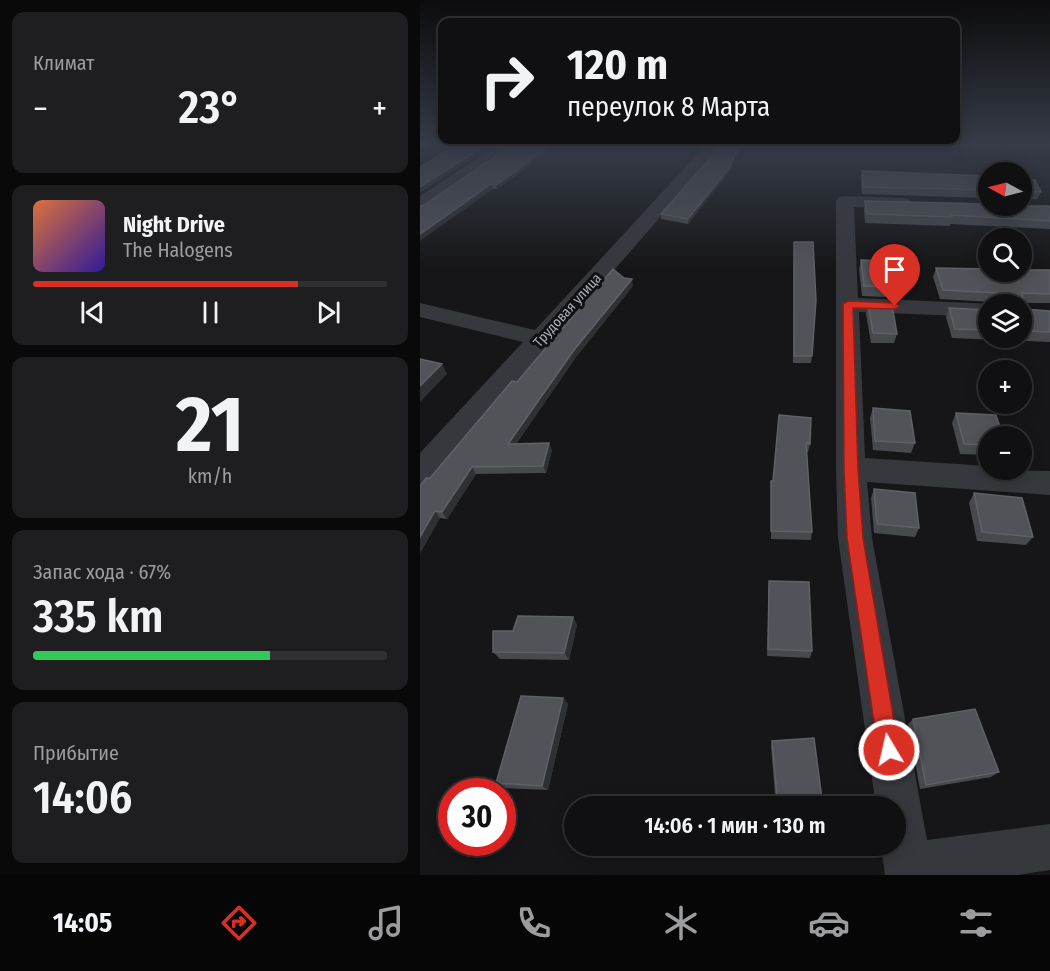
<!DOCTYPE html>
<html lang="ru">
<meta charset="utf-8">
<style>
:root{--surface:#101012;--page:#1e1e20;--text:#f1f3f6;--muted:#9c9d9f;--line:#303032;--accent:#d93025}
body{margin:0;font-family:"Fira Sans Condensed",sans-serif;background:var(--page);color:var(--text);height:100vh;display:flex;flex-direction:column;font-size:22px;white-space:nowrap}
*{box-sizing:border-box;margin:0}
p{font-size:20px;color:var(--muted)}
.icon{flex:none;width:33px;height:33px;fill:none;stroke:currentColor;stroke-width:2;stroke-linecap:round;stroke-linejoin:round}
.map{position:relative;flex:1;overflow:hidden}
.details{display:flex;flex-direction:column;gap:12px;padding:12px;background:#09090a;width:420px}
.details>*{flex:none}
.top-card{position:absolute;left:18px;top:18px;width:522px;height:126px;border-radius:12px;box-shadow:0 3px 15px #0003,0 0 0 2px var(--line);background:#101012;color:var(--text);overflow:hidden}
.needle{width:39px;rotate:277deg}
.buttons{position:absolute;left:558px;top:162px;display:grid;gap:12px}
.buttons a{display:grid;place-items:center;width:54px;height:54px;border-radius:50%;background:var(--surface);box-shadow:0 3px 15px #0003,0 0 0 2px var(--line);font-size:30px}
.speed{position:absolute;left:18px;top:778px;display:flex;gap:12px;font-size:30px;font-weight:700;text-align:center}
.speed>*{display:grid;place-content:center;width:78px;height:78px;border-radius:50%;background:var(--surface);box-shadow:0 3px 15px #0003,0 0 0 2px var(--line);line-height:1}
.speed .limit{border:9px solid #d22;background:#fff;color:#111}
.pin{position:absolute;display:grid;place-items:center;width:51px;height:51px;color:#fff;margin:-62px -26px;border-radius:50% 50% 50% 0;rotate:-45deg;box-shadow:0 0 6px #0007}
.pin .icon{rotate:45deg}
.me{position:absolute;width:66px;margin:-33px;rotate:351deg;stroke-linejoin:round;filter:drop-shadow(0 0 4px #0008)}
.turn{display:flex;align-items:center;gap:21px;height:126px;padding:0 30px;font-size:27px}
.turn .icon{width:78px;height:78px;stroke-width:2.5}
.turn b{display:block;font-size:42px;line-height:51px}
.big{font-size:45px;font-weight:600;line-height:1.1}
.details .tile{flex:1;display:flex;flex-direction:column;justify-content:center;gap:9px;min-width:0;padding:0 21px;border-radius:12px;background:var(--page)}
.details .dial{align-items:center;gap:0}
.dial b{font-size:78px;line-height:1}
.song{display:flex;align-items:center;gap:18px}
.cover{width:72px;height:72px;border-radius:9px;background:linear-gradient(135deg,hsl(20 70% 55%),hsl(250 70% 35%))}
.played{height:6px;border-radius:3px;background:linear-gradient(90deg,var(--accent) 75%,var(--line) 75%)}
.keys{display:flex;justify-content:space-around;direction:ltr}
.heat{display:flex;justify-content:space-between;align-items:center;font-size:33px;direction:ltr}
.charge{height:9px;border-radius:4px;background:linear-gradient(90deg,#34c759 67%,var(--line) 0)}
.trip{position:absolute;left:144px;top:796px;width:342px;height:60px;border-radius:30px;background:var(--surface);box-shadow:0 3px 15px #0003,0 0 0 2px var(--line);font-weight:600;line-height:60px;text-align:center}
.tabs{display:flex;height:96px;justify-content:space-around;align-items:center;background:#060607;color:var(--muted)}
.tabs .icon{width:42px;height:42px}
.tabs .current{color:var(--accent)}
.tabs b{font-size:27px;color:var(--text)}
main{display:flex;flex:1;min-height:0}
.map>svg:first-child{display:block}
</style>
<main>
<section class="details">
<div class="tile"><p>Климат</p>
<div class="heat"><a>−</a><b class="big">23°</b><a>+</a></div>
</div>
<div class="tile">
<div class="song"><i class="cover"></i><div><b>Night Drive</b><p>The Halogens</p></div></div>
<div class="played"></div>
<div class="keys"><svg class="icon" aria-label="previous" viewBox="0 0 24 24"><path d="M18 5L8 12l10 7zM5 5v14"/></svg><svg class="icon" aria-label="pause" viewBox="0 0 24 24"><path d="M8 5v14M16 5v14"/></svg><svg class="icon" aria-label="next" viewBox="0 0 24 24"><path d="M6 5l10 7-10 7zM19 5v14"/></svg></div>
</div>
<div class="tile dial"><b>21</b><p>km/h</p></div>
<div class="tile"><p>Запас хода · 67%</p><b class="big">335 km</b><div class="charge"></div></div>
<div class="tile"><p>Прибытие</p><b class="big">14:06</b></div>
</section>
<div class="map">
<svg width="630" height="875" viewBox="0 0 630 875">
<rect width="100%" height="100%" fill="#161618"/>
<g fill="none" stroke-linecap="round" stroke-linejoin="round">
<path fill="#37383d" fill-rule="evenodd" d="M76,146H95L6,208L0,209V196Z
M285,146H302L11,481L0,485V453L103,342L0,317V303L115,330Z
M425,196L483,198L489,199L492,203L489,207L483,208L434,207L438,298L574,304H568V317L439,312L445,458L568,466V470L630,471V495L447,482L452,538L507,840L630,824V870L598,875H465L461,846H476V807H456L418,538L416,469V201L419,197Z"/>
</g>
<path fill="#47494d" d="M91,146H137L77,189H73L4,205Z
M301,146H321L309,172L268,224L241,219V214Z
M442,171L568,176V199V198L442,194L441,179Z
M602,178L621,192L617,199H602V200Z
M445,201L630,208V229L530,224V226L445,223L444,210Z
M374,242L392,356L391,363H373Z
M441,260L470,287L467,297L442,296L439,269Z
M516,268L630,270V303H603L604,309L630,311V342L532,338L526,317L529,308L568,310V338H602V304H571L572,302L520,299L513,277Z
M213,286L156,357L96,444L132,450L126,473L56,474L27,519L20,518L0,553V486L10,478L97,382Z
M448,304L477,334L474,343H451L446,314Z
M453,408L495,443L491,453L453,450L450,418Z
M536,413L568,436V455L540,454L532,423Z
M391,418L390,444L388,452H387L392,532L391,540L351,539V481H353Z
M454,489L499,528L495,537L454,533L451,498Z
M554,493L613,537L606,545L557,541L549,503Z
M349,581L392,651L390,658L347,656Z
M153,617L157,625L149,660L80,659L73,652Z
M143,698L148,704L128,790L84,788L76,783Z
M493,719L579,772L571,777L500,789L488,724Z
M352,741L403,807H356L351,746Z"/>
<path fill="#2f3033" d="M64,146H72L0,193V187Z
M130,146H137L77,189L76,185Z
M319,146H321L309,172L268,224V219Z
M71,184L73,189L0,241V234Z
M212,279L213,286L156,357L91,451L88,444L154,350Z
M22,364L27,374L0,402V386Z
M129,443L132,450L126,473L123,466Z
M52,467L56,474L27,519L22,512Z
M15,511L20,518L0,553V537Z
M153,617L157,625L149,660L144,653Z
M143,698L148,704L128,790L122,786Z"/>
<path fill="#525359" stroke="#5f6168" stroke-width="1.5" d="M35,146H64L0,187V167Z
M91,146H130L76,185L71,184L0,234V206L4,205Z
M301,146H319L309,168L268,219L241,214Z
M442,171L568,176V190L443,187Z
M602,178L615,180L621,192L605,191L603,196H602Z
M445,201L568,204V206H629L630,208V221L531,215L532,217L447,214Z
M374,242H393L396,300L392,356H374Z
M441,260L465,261L470,287L444,286Z
M516,268L568,269V272H602V270H630V294L602,293L604,309L630,311V332L602,331V304H574V297L580,295L578,293L523,290Z
M193,269L204,278L212,279L154,350L88,444L129,443L123,466L52,467L22,512L15,511L0,537V486L6,478H10L92,381L97,382Z
M448,304L472,305L477,334L453,333Z
M529,308L568,310V330L535,329Z
M0,359L22,364L0,386Z
M453,408L490,411L495,443L455,441Z
M536,413L576,415L583,436H568V445L544,444Z
M359,415L391,418L390,444L386,443L392,532L351,531V481H353Z
M454,489L495,493L499,528L457,524Z
M554,493L602,498L613,537L562,532Z
M349,581L389,582L392,651L348,649Z
M98,616L153,617L144,653L73,652V631H93Z
M101,696L143,698L122,786L76,783Z
M555,709L579,772L506,785L493,719Z
M394,738L403,807H358L352,741Z"/>
<linearGradient id="sky" x2="0" y2="1"><stop stop-color="#0c0c0d"/><stop offset="0.54" stop-color="#363c48"/><stop offset="1" stop-color="#363c48" stop-opacity="0"/></linearGradient>
<rect width="630" height="269" fill="url(#sky)"/>
<path fill="#d93025" stroke="#8d1f18" stroke-width="1.5" d="M428,301L475,303L480,306L475,309L433,308L438,469L443,538L479,750L476,757L469,760L461,757L458,750L427,538L424,469L423,304Z"/>
<g text-anchor="middle" stroke-width="6" stroke-linejoin="round" paint-order="stroke">
<g font-size="14" fill="#a8adb8" stroke="#111113">
<text transform="translate(147 310) rotate(-48)" y="5">Трудовая улица</text>
</g>
</g>
</svg>
<div class="buttons">
<a><svg class="needle" viewBox="-14 -14 28 28"><path d="M0-13l5 13h-10z" fill="#e53935"/><path d="M0 13l5-13h-10z" fill="#9c9d9f"/></svg></a>
<a><svg class="icon" aria-label="search" viewBox="0 0 24 24"><circle cx="10" cy="10" r="6"/><path d="M15 15l6 6"/></svg></a>
<a><svg class="icon" aria-label="layers" viewBox="0 0 24 24"><path d="M12 4l9 5-9 5-9-5zM3 14l9 5 9-5"/></svg></a>
<a>+</a>
<a>−</a>
</div>
<div class="speed"><div class="limit">30</div></div>
<div class="pin" style="left:475px;top:306px;background:#d93025"><svg class="icon" aria-label="arrive" viewBox="0 0 24 24"><path d="M6 21V4h12l-3 4 3 4H6"/></svg></div>
<svg class="me" style="left:469px;top:750px" viewBox="-20 -20 40 40"><circle r="17" fill="#d93025" stroke="#fff" stroke-width="3"/><path d="M0-11L8 9 0 5-8 9z" fill="#fff"/></svg>
<div class="trip">14:06 · 1 мин · 130 m</div>
<div class="top-card">
<div class="turn"><svg class="icon" aria-label="right" viewBox="0 0 24 24"><path d="M7 20v-9h11M14 6l5 5-5 5"/></svg><div><b>120 m</b>переулок 8 Марта</div></div>
</div>
</div>
</main>
<nav class="tabs">
<b>14:05</b>
<svg class="icon current" aria-label="directions" viewBox="0 0 24 24"><path d="M12 3l9 9-9 9-9-9zM9 14v-3h6M13 9l2 2-2 2"/></svg>
<svg class="icon" aria-label="music" viewBox="0 0 24 24"><path d="M9 18V5l10-2v13"/><circle cx="6" cy="18" r="3"/><circle cx="16" cy="16" r="3"/></svg>
<svg class="icon" aria-label="phone" viewBox="0 0 24 24"><path d="M5 4h4l2 5-3 2q2 4 5 5l2-3 5 2v4C11 20 4 13 5 4z"/></svg>
<svg class="icon" aria-label="climate" viewBox="0 0 24 24"><path d="M12 3v18M4 7l16 10M4 17L20 7"/></svg>
<svg class="icon" aria-label="car" viewBox="0 0 24 24"><path d="M5 17H2v-5l4-1 3-4h7l3 4 3 1v5h-3M9 17h6M6 11h13"/><circle cx="7" cy="17" r="2"/><circle cx="17" cy="17" r="2"/></svg>
<svg class="icon" aria-label="filters" viewBox="0 0 24 24"><path d="M4 7h16M4 17h16"/><circle cx="9" cy="7" r="2"/><circle cx="15" cy="17" r="2"/></svg>
</nav>
